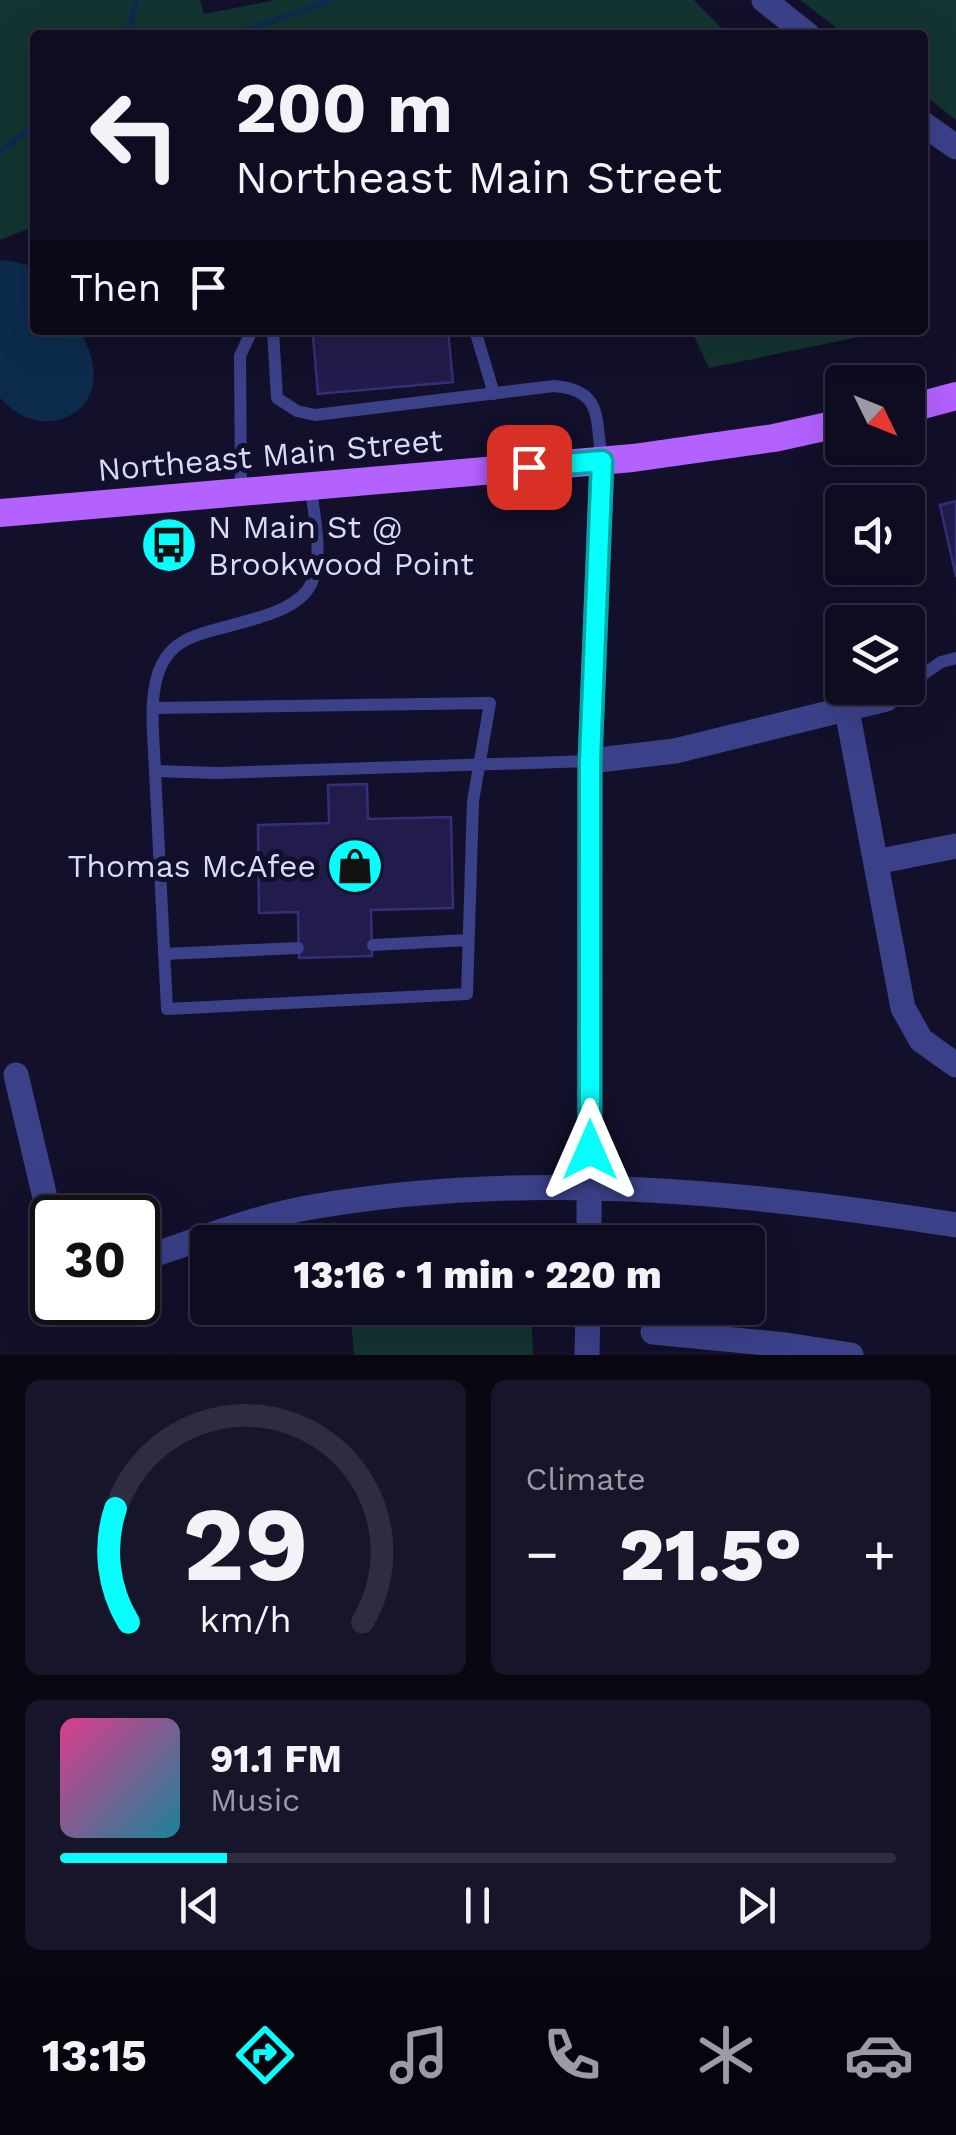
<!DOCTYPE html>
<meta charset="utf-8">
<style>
:root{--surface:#0e0c20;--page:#171529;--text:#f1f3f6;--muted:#9b9ba5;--line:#2e2c3e;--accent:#06fffd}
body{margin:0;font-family:"Work Sans",sans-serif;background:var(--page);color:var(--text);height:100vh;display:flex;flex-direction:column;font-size:38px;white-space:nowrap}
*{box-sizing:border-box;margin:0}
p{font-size:32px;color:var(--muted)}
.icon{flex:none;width:55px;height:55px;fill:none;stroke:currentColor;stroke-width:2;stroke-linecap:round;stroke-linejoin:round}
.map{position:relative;height:1355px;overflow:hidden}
.panel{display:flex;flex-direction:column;gap:25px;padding:25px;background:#080712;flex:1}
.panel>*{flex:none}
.banner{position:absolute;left:30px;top:30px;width:898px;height:305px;border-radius:10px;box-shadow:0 10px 40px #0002,0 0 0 2px var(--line);background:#0e0c20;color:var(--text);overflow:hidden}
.needle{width:65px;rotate:133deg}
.tools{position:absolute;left:825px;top:365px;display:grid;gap:20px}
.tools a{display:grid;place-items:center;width:100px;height:100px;border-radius:10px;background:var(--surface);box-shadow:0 10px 40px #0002,0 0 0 2px var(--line);font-size:50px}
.speed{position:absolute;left:30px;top:1195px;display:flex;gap:20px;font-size:50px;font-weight:700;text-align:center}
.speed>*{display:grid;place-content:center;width:130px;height:130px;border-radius:50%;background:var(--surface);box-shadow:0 10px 40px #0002,0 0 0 2px var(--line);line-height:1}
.speed .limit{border:5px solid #111;border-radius:15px;background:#fff;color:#111}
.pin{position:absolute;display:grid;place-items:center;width:85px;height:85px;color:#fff;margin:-42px;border-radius:20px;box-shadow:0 5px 15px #0006}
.me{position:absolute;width:110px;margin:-55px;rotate:0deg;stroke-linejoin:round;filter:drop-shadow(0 0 8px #0008)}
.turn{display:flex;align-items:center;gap:35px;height:210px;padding:0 40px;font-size:45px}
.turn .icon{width:130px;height:130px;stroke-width:2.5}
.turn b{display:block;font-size:70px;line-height:85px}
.then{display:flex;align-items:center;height:95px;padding:0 40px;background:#0003;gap:20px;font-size:38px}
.big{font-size:75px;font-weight:800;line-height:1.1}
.panel .widget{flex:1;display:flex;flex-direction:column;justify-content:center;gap:15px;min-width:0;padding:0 35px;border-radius:15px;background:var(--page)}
.panel .dial{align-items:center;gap:0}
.dial svg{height:260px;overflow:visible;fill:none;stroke:var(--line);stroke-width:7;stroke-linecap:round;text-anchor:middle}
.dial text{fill:var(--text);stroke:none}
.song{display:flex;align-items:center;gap:30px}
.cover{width:120px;height:120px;border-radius:15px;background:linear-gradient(135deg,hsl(330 70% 55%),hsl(190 70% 35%))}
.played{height:10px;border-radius:5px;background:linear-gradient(90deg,var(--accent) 20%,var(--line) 20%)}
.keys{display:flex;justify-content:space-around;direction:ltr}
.heat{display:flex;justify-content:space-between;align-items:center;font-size:55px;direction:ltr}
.panel .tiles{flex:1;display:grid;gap:25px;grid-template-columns:1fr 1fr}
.widget:last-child{grid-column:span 2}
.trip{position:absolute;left:190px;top:1225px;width:575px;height:100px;border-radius:10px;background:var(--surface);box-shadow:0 10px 40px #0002,0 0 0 2px var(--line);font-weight:800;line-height:100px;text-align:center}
.menu{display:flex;height:160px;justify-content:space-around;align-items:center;background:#06050d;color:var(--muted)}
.menu .icon{width:70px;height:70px}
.menu .on{color:var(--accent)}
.menu b{font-size:45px;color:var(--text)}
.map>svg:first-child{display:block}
</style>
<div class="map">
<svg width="956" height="1355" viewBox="0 0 956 1355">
<rect width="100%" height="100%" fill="#12102a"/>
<path fill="#133430" d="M0,0H200L204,14L275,0H694L728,35H35V226L0,240Z
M800,0H956V120L923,94L922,35H846Z
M691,330H893L709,368Z
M350,1308H531L533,1355H354Z"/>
<path fill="#0c2b4d" d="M4,260L25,264L35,270V330H79C127,407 46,451 0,398V261Z"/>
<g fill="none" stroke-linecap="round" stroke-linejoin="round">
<path stroke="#0c2b4d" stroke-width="6" d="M128,35L136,0
M233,35L331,0
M0,152L35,124"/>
</g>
<path fill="#211c4b" stroke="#352e78" stroke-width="2.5" d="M379,330H448L453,382L318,394L313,336Z
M956,501V577L940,505Z
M367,784L368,819L451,817L453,908L371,910L372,956L299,958L298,912L259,913L258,825L329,823L328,785Z"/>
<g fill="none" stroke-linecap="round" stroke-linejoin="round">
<path stroke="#3b4189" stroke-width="12" d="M273,330L277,398L297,411L315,415L554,386C604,390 595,419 602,461
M475,330L494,394
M241,492L240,356L252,330
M908,685L941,662L956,658
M155,708L490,703L473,801L467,994L167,1009L155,771C154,738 147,693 162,664C172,644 189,637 210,631C315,604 330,599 310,486
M155,771L217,773L590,761
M373,945L468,940
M164,954L298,948"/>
<path stroke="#3b4189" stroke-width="25" d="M764,0L808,35
M922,123L956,147
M847,710L903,1008L921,1040L956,1065
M590,761L675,751L886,699
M876,862L956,846
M16,1075L52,1227
M589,1242L590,761L602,461
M138,1260C194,1242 253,1217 312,1207C526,1170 743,1191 956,1225
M653,1332L786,1345L851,1355
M587,1355L588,1308"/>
<path stroke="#b361ff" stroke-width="28" d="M908,409L956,396
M0,513L633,458L774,438L842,423"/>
</g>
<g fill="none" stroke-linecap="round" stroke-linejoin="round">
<g stroke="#04a6a4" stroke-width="25">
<path id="route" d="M529,467L602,461L590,761V1150"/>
</g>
<use href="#route" stroke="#06fffd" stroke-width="18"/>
</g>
<defs>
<g id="bus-disc" transform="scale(2.875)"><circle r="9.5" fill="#06fffd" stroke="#12102a"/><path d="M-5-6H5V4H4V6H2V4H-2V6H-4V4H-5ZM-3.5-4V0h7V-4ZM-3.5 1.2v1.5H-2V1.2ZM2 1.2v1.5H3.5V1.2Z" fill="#111"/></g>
<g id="shop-disc" transform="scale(2.875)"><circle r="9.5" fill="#06fffd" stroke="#12102a"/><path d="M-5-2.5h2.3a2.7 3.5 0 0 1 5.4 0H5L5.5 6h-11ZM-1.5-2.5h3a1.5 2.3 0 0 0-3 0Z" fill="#111"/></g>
</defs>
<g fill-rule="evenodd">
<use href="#bus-disc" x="169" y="545"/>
<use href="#shop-disc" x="355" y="866"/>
</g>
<g text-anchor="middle" stroke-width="10" stroke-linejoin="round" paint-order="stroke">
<g font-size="32" fill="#dadaff" stroke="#12102a">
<text transform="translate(270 455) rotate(-5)" y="11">Northeast Main Street</text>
</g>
<g font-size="32" fill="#dadaff" stroke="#12102a" text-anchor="start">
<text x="208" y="538">N Main St @<tspan x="208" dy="37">Brookwood Point</tspan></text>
<text x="316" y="877" text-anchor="end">Thomas McAfee</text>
</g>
</g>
</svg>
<div class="tools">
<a><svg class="needle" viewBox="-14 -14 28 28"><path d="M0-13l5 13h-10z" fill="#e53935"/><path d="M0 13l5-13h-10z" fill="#9b9ba5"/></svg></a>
<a><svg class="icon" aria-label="sound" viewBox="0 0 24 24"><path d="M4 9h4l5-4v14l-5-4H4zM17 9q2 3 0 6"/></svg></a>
<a><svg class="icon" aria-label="layers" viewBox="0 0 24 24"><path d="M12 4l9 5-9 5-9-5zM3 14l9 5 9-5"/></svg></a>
</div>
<div class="speed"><div class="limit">30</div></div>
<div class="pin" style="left:529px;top:467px;background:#d93025"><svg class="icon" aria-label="arrive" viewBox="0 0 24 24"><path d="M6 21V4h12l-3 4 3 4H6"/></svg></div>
<svg class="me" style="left:590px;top:1150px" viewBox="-20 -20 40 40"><path d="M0-17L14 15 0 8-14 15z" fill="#06fffd" stroke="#fff" stroke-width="4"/></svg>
<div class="trip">13:16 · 1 min · 220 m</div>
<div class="banner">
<div class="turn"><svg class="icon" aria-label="left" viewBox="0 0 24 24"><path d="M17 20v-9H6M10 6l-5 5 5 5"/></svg><div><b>200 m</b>Northeast Main Street</div></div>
<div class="then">Then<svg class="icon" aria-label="arrive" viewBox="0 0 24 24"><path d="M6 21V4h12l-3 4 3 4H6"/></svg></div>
</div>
</div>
<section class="panel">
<div class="tiles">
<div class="widget dial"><svg viewBox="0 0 100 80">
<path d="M14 69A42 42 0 1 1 86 69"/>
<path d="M14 69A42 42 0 0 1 10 34" stroke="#06fffd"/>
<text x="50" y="56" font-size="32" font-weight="700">29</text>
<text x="50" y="72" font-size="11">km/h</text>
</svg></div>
<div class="widget"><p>Climate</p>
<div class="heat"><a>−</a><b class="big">21.5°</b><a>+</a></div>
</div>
<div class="widget">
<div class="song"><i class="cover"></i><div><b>91.1 FM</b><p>Music</p></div></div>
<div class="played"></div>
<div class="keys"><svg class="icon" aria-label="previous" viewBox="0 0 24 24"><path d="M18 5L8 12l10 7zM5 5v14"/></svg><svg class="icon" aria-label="pause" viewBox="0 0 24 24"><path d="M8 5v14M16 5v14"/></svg><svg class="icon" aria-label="next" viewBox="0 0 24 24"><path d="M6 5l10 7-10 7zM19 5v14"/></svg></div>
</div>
</div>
</section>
<nav class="menu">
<b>13:15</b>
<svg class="icon on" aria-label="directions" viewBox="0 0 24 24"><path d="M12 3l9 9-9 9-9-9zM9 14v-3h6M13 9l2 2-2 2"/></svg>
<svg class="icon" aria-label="music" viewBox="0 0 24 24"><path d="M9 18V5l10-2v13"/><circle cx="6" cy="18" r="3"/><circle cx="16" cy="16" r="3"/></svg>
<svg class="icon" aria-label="phone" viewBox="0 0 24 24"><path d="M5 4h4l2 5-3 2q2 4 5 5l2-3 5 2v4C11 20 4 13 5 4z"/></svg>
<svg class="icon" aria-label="climate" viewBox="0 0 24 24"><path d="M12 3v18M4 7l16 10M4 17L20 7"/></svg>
<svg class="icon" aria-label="car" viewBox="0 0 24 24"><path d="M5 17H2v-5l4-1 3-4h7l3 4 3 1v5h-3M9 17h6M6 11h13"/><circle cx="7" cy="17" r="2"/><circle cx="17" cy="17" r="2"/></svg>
</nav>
